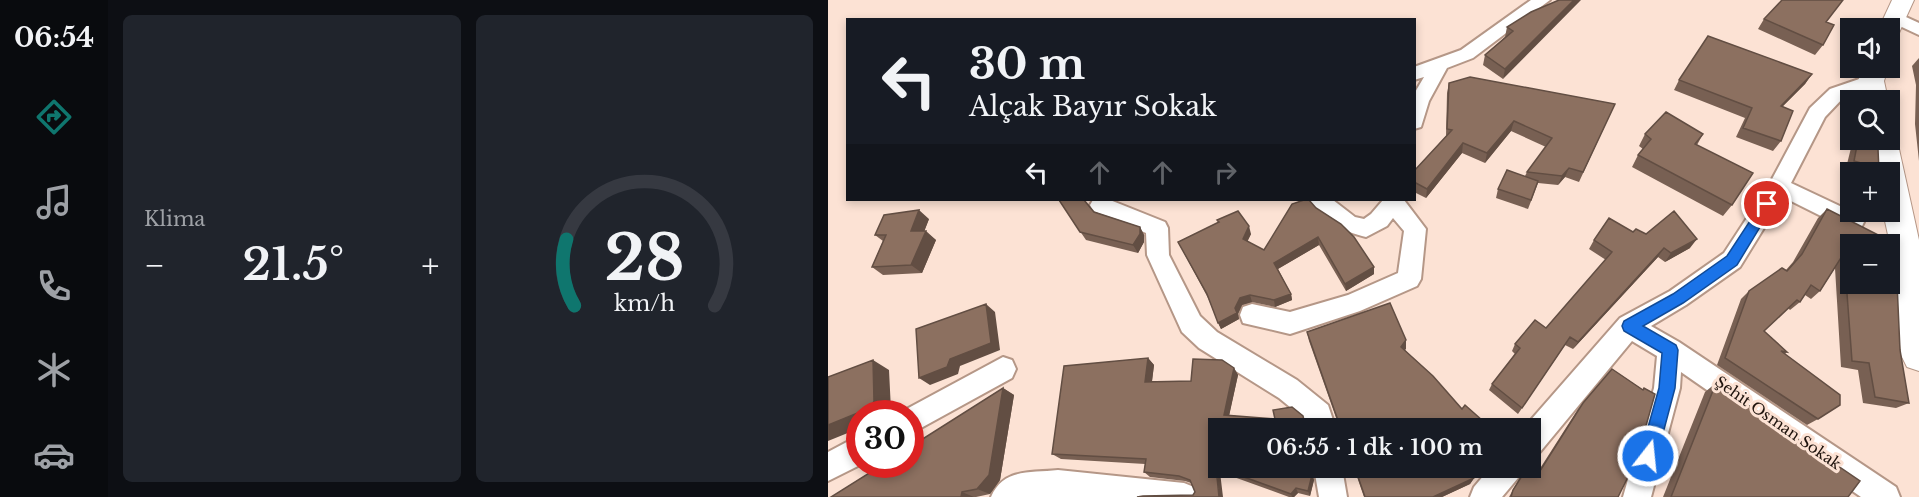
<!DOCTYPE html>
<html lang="tr">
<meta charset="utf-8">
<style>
:root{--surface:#171b24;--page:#20242c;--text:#f1f3f6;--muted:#9ea1a6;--line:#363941;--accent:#0f766e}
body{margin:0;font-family:"Libre Baskerville",serif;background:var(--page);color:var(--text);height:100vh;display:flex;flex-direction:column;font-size:22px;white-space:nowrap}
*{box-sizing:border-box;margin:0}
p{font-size:20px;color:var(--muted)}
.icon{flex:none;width:33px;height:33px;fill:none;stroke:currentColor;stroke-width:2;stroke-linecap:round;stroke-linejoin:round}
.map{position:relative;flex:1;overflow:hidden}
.panel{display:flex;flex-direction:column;gap:15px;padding:15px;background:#0d0f14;width:720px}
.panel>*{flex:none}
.hud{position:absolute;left:18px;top:18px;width:570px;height:183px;border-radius:0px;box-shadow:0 3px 9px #0003;background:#171b24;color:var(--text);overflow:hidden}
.fabs{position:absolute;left:1012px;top:18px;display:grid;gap:12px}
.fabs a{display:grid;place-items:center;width:60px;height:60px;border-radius:0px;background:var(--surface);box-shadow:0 3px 9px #0003;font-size:30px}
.speed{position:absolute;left:18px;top:400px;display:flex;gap:12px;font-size:30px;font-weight:700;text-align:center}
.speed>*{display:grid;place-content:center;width:78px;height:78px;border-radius:50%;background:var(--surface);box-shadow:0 3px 9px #0003;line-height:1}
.speed .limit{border:9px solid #d22;background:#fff;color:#111}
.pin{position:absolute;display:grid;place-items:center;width:51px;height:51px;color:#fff;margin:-26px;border:3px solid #fff;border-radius:50%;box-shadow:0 2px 6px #0007}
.me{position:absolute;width:66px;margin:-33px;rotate:16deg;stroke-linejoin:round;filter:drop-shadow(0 0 4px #0008)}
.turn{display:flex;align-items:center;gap:21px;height:126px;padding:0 24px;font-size:27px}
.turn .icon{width:78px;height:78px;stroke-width:2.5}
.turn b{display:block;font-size:42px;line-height:51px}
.lanes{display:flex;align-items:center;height:57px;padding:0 24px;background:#0003;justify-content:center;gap:30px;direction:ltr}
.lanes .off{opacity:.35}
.big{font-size:45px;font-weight:600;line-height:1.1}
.panel .tile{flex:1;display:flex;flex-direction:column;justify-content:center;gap:9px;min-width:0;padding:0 21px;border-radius:9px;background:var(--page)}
.panel .dial{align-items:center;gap:0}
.dial svg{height:156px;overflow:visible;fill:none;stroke:var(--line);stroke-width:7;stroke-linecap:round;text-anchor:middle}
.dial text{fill:var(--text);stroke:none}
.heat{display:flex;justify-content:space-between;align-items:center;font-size:33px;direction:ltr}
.panel .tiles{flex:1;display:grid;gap:15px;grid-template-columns:repeat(2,1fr)}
.trip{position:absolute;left:380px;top:418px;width:333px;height:60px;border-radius:0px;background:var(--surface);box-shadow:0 3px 9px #0003;font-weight:600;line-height:60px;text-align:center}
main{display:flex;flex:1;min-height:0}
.menu{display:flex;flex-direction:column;width:108px;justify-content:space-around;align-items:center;background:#090b0e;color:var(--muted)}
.menu .icon{width:42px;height:42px}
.menu .current{color:var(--accent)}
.menu b{font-size:27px;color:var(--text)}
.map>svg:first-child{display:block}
</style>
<main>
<nav class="menu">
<b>06:54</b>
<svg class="icon current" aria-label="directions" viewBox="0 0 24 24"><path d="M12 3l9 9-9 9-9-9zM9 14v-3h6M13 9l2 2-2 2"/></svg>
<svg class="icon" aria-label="music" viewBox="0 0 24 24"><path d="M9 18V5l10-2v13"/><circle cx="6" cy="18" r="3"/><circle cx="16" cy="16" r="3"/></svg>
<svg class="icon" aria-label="phone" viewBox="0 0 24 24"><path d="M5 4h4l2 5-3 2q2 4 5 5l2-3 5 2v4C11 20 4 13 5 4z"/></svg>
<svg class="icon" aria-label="climate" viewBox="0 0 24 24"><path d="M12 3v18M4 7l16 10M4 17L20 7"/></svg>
<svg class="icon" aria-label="car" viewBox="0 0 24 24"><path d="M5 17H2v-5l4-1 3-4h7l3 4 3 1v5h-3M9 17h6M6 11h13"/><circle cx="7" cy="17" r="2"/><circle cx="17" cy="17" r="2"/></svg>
</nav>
<section class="panel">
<div class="tiles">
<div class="tile"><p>Klima</p>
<div class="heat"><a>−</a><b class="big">21.5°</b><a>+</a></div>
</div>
<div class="tile dial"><svg viewBox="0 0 100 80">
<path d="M14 69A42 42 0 1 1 86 69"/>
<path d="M14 69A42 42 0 0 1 10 35" stroke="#0f766e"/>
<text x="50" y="56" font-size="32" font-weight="700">28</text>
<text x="50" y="72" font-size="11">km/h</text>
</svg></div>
</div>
</section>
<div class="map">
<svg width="1091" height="497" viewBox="0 0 1091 497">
<rect width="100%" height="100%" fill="#fce2d4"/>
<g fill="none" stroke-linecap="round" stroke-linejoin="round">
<g stroke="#b59787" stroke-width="4">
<path id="street" d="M703,0H722L645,58L619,68L601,101L593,127L586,129V94L596,77L586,80V67L633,50Z
M1067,12L1091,23V35L1061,21L1059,17L1061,13Z
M1043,75L1049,77L1052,81L1049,85L1016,97L997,117L963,183L1033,216L1036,222L1033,228L1025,231L1017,228L955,197L912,267L858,305L823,326L851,342L1068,487L1072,497H1033L853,372L852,388L823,497H795L826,388L829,356L804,341L712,452L702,456V429H695L792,318L842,291L896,253L943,181L982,108L1002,89Z
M265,200H282L337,222L340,228L341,255L372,316L389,332L469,380L500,405L508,429H480L479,421L451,398L371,348L354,332L319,255L318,233L265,211L262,205Z
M480,200H505L527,217L536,219L543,214L555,200H576L598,229L593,279L589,286L532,311L462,334L415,323L412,315L415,307L424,304L462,312L520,295L570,273L576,231L565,218L559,226L538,237C517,232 491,221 480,200Z
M175,357L184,360L188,369L184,378L82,434V414H71L73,412Z
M32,435V465L0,481V452Z
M486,468H514L519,497H491Z
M662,468H694L690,478L674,497H642L646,487Z
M230,470L356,483L366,487L370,497H163C175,468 203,473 230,470Z"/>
</g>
<g stroke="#b59787" stroke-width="2">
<path id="secondary" d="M1064,0H1086L1070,35L1062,37V28H1051Z
M1035,68H1060L1056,81L1060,100H1034L1030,81Z
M1062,132L1069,140L1091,240V371L1079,367L1073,355L1062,244L1055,212H1062V172H1048L1041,140H1062Z"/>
</g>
<use href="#street" fill="#fff" fill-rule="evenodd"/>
<use href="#secondary" fill="#fff" fill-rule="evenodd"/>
</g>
<path fill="#786053" d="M703,12L675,79L655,65L657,55L677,37L679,27Z
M936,19L998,22L995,45L987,55L930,29Z
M1091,58V161L1087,124L1088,85L1084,66Z
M984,74L977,84L954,107L953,141L945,151L908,137L917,118L846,90L851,80Z
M621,83L787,104L751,182L737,177L730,185L710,183L700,209L668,198L670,189L697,176L699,172L718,147L683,131L657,163L634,153L598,198L586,192V171L618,136L619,93Z
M817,134H875L869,145L904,205L895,216L804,167L810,155L815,149L811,146Z
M1025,140H1048L1051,172H1024L1025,171L1018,168Z
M1023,176V210L1012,204Z
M231,200L312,227L316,235V242L310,253L258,240Z
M488,208L546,267V274L518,291L491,245L450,269L463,294L464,300L447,307L424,302L414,305L410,314L411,319L393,329L380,298L350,242L390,223L389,220L423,234L419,242L436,250Z
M999,209L1072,350L1081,403L1068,408L1035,403L1030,370L1013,367L1007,268L992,291L983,299L977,295L972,302L962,310L960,308L936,331L959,352L957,354L990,419L979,425L889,365L913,299L921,291L958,270L965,262L990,218Z
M101,219L96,231L108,240L94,273L55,275L44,267L55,241L47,235Z
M805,232L818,234L862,248L837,262L830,257L745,349L737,345L690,414L661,390L664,384L687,354L684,351L687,344L718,328L778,260L761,249L766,240Z
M479,332L578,340L577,350L634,409L664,429H512L481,341Z
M320,358L326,365L324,381H363L406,368L410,375L401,415L477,425H498L499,429H390L486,480L482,496L470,493L466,497H461L392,472L365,495L367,492L363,483L357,481L322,477L316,472L317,464L233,459L224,454Z
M784,369L815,390L816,388L790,497H681L697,468L711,470L750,409Z
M888,383L1020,497H835L877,392Z
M175,388L186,395L172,480L162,494L148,497H3Z
M526,468H653L642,484L614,497H536Z"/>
<path fill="#624e43" d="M746,0H753L675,79L677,69Z
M984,74L977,84L945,116L953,106Z
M686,121L683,131L657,163L659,153Z
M635,143L634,153L598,198L599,189Z
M741,168L737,177L730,185L734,176Z
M91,210L101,219L93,240L83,231Z
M421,226L423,234L417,246L415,239Z
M312,227L316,235V242L310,253L305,245Z
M98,231L108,240L94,273L83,265Z
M490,237L491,245L448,270L446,263Z
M869,239L862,248L837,262L843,253Z
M836,248L830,257L745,349L750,342Z
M546,267V274L518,291L517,284Z
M463,294L464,300L447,307L446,300Z
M422,295L424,302L414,305L410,314L411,319L393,329L390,323L407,308L412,298Z
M158,304L167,312L172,350L132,366L130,374L102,385L91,378L122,359Z
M578,340V349L572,355L573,347Z
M320,358L326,365L323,389L317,382Z
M45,360L61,370L63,410L61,414H32V428L0,441V425Z
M406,368L410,375L400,421L396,415Z
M175,388L186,395L172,480L162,494L149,489Z
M388,467L392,472L395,497H391Z
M483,468H484L486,480L482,496L480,491Z
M653,468L642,484L614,497H605Z
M468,488L470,493L466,497H464L463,494Z
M134,492L146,497H133Z"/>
<path fill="#8c7060" stroke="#624e43" stroke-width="1.5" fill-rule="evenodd" d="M731,0H746L677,69L657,55L685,31L679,27L703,12Z
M954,0H1015L998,22L1006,25L995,45L936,19Z
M880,36L984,74L953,106L965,111L953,141L915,128L924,108L851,80Z
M642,77L787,104L755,172L741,168L734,176L699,172L724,138L686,121L659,153L635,143L599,189L586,182V171L624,130L619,129L621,83Z
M838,112L875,134L867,144L925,173L904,205L810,155L823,139L817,134Z
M1030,140H1048L1050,149L1051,172H1029L1033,163L1026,161Z
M679,170L710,181L703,200L670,189Z
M1023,189V198L1020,197Z
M231,200H256L266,212L312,227V234L305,245L252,232Z
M476,200H481L488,208L513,224L526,237L546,267L517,284L490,237L446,263L463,294L446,300L422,295L412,298L407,308L409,313L390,323L379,294L350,242L391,222L389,220L410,211L421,226L415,239L436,250L464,204Z
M999,209L1056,238H1067L1072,350L1081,403L1047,397L1041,363L1024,361L1016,253L992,291L983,285L972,302L969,300L936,331L959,352L953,351L1012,395V405L990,419L897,358L921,291L954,268L959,271L974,254ZM1023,244H1062V284H1023Z
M91,210L83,231H98L83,265L44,267L58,235H47L56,215Z
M846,211L869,239L843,253L836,248L750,342L742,337L694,408L664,384L692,348L687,344L707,320L718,328L784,252L766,240L781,218L805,232L808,229L818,234Z
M562,303L578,340L573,347L605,376L634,409L637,405L664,429H513L479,332Z
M158,304L163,343L122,359L119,367L91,378L88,329Z
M320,358L317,382L363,381L365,359L394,360L406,368L396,415L447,419L445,410L464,407L475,416L477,425H498L497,429H390V468L388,467L391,497H309L315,496L365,495L367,492L362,480L351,476L316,472L318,459L224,454L236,366Z
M45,360L46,401L42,408L0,425V377Z
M784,369L815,390L816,388L827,394L808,461L790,497H683L685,490L699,468H702V464L712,471L755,403Z
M888,383L1032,481L1020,497H843Z
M175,388L161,475L149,489L134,492L133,497H3L54,465H82V447Z
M391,468H483L484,475L480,491L468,488L463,494Z
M527,468H653L646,478L605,497H537Z"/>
<path fill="#1a73e8" stroke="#114b97" stroke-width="1.5" d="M939,199L946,204L909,265L855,303L815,326L848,345L850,350L847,388L829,456L826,462L820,464L815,462L812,456L831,388L834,353L796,331L794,326L796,321L845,294L899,256L935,201Z"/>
<g text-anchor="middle" stroke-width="6" stroke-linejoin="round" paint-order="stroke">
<g font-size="15" fill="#1e130d" stroke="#fce2d4">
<text transform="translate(950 423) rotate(35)" y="5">Şehit Osman Sokak</text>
</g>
</g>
</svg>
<div class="fabs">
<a><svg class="icon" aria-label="sound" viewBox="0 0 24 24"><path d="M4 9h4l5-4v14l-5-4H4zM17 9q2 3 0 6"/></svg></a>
<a><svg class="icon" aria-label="search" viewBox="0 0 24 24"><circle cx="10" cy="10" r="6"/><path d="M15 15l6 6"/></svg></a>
<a>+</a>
<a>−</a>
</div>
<div class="speed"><div class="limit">30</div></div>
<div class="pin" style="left:939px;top:204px;background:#d93025"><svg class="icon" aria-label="arrive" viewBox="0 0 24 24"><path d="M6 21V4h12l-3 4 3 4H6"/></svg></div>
<svg class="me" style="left:820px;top:456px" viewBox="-20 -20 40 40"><circle r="17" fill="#1a73e8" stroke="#fff" stroke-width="3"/><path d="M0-11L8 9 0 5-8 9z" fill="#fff"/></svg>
<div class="trip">06:55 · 1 dk · 100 m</div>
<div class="hud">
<div class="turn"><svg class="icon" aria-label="left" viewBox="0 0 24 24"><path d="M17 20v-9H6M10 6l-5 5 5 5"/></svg><div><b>30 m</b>Alçak Bayır Sokak</div></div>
<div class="lanes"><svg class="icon" aria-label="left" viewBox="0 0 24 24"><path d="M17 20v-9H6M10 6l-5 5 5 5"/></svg><svg class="icon off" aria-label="ahead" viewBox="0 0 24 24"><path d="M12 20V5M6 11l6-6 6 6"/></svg><svg class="icon off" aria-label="ahead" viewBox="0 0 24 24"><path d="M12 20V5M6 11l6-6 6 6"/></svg><svg class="icon off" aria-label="right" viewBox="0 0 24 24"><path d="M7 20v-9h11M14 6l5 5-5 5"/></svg></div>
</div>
</div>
</main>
